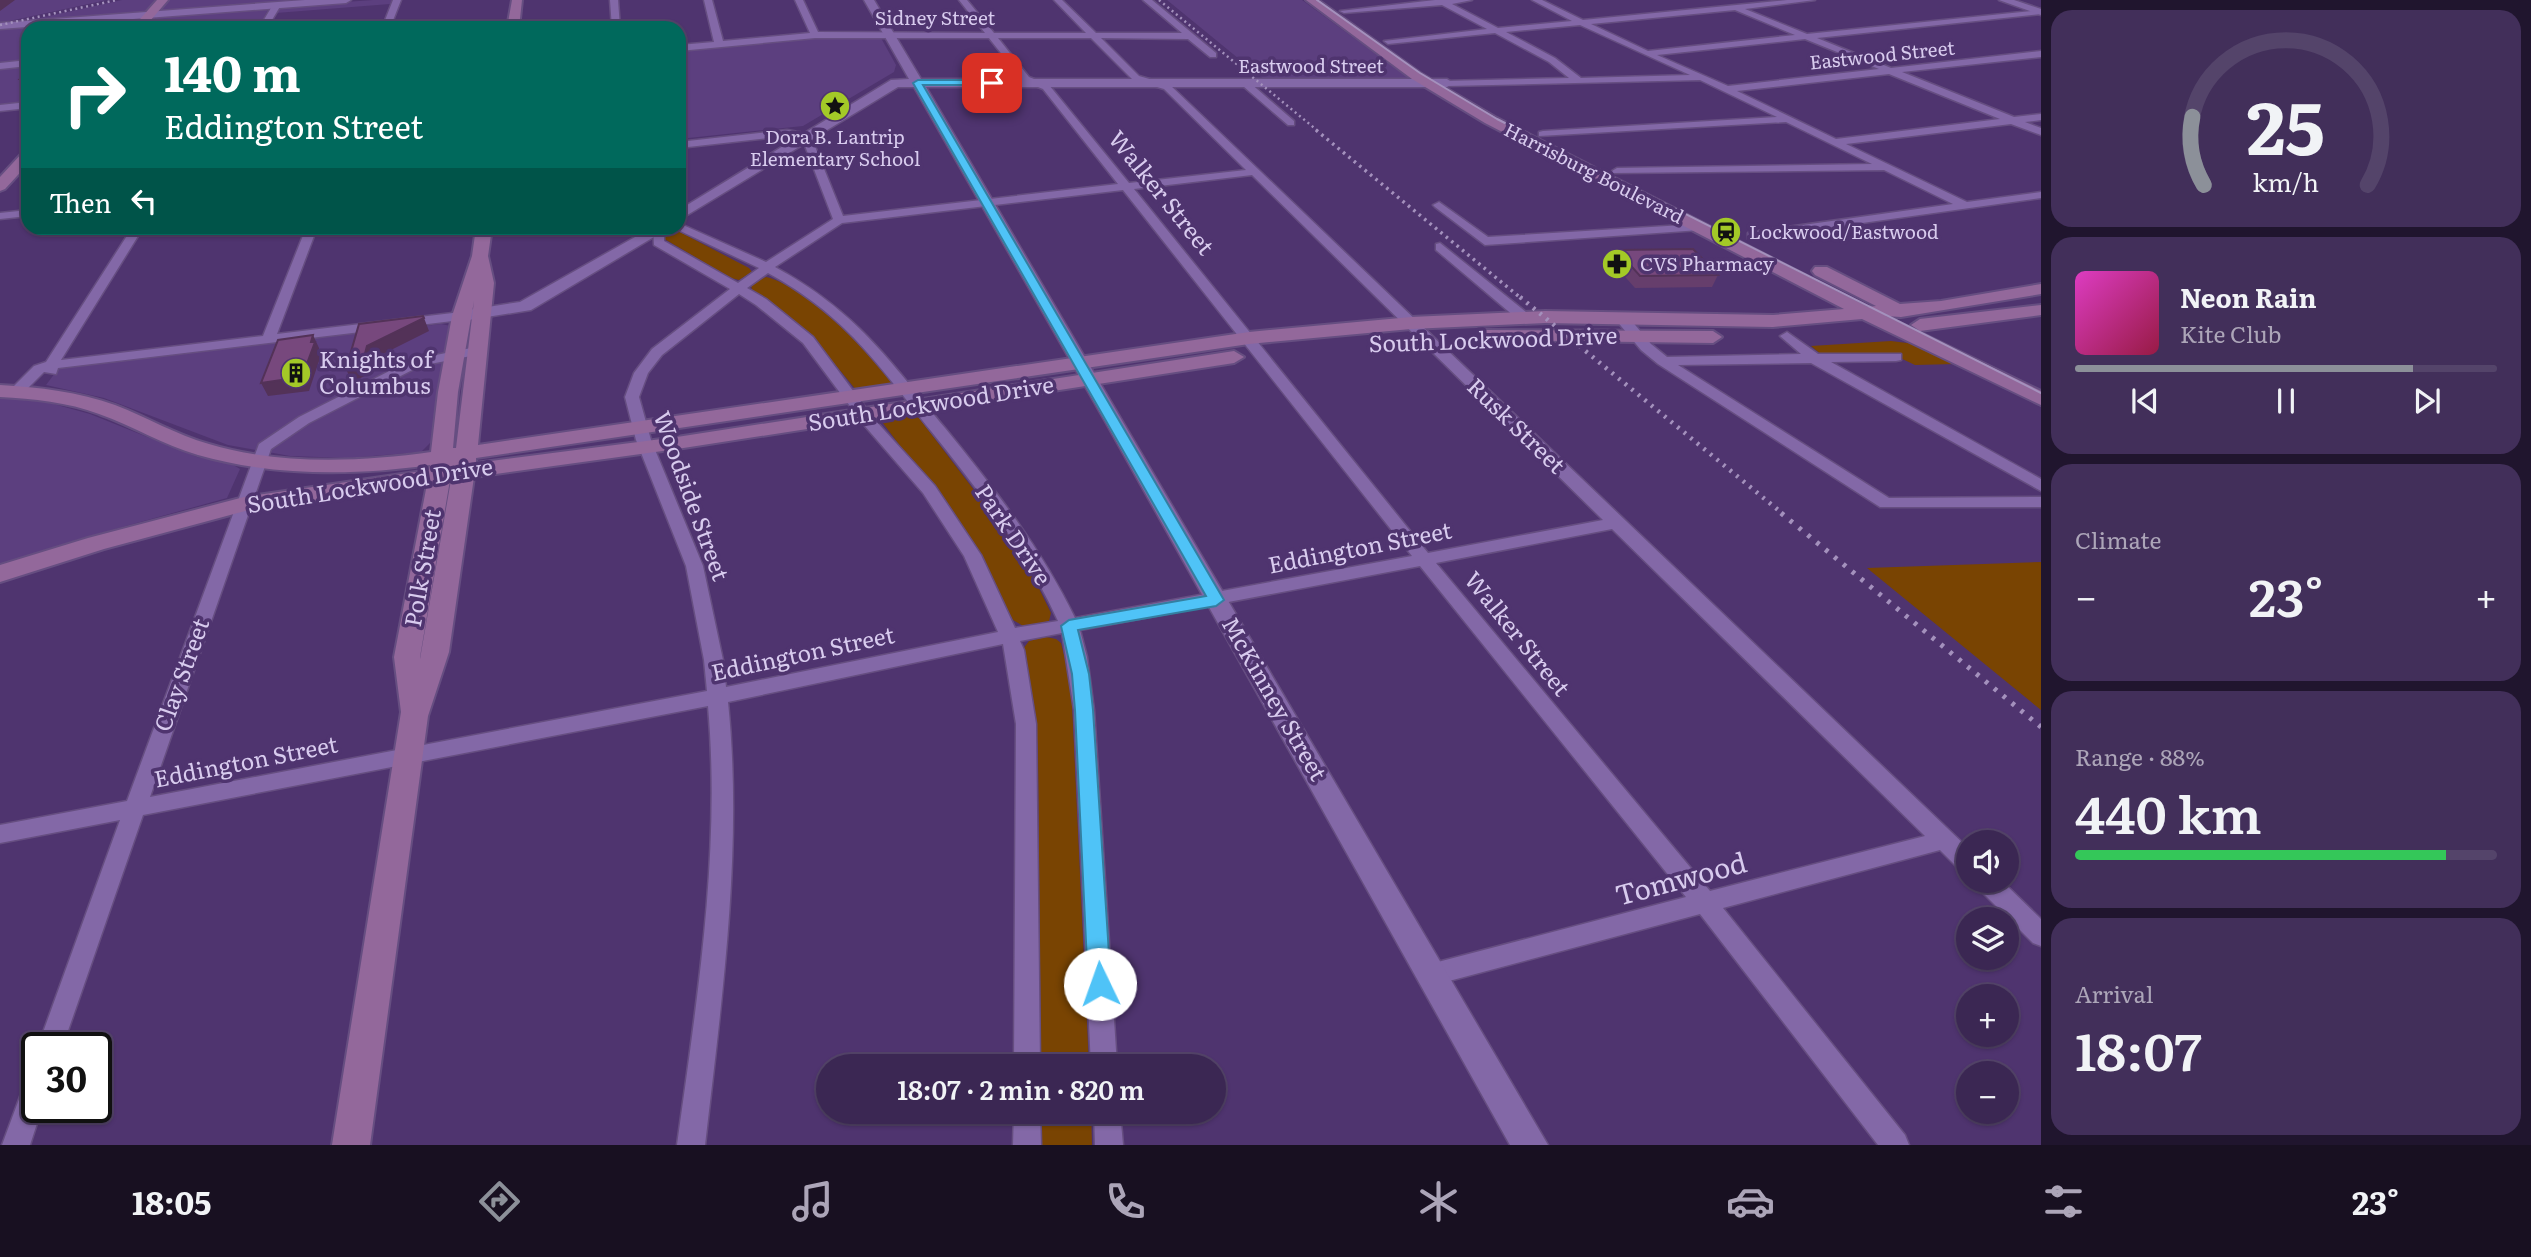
<!DOCTYPE html>
<meta charset="utf-8">
<style>
:root{--surface:#3b2753;--page:#422f5a;--text:#f1f3f6;--muted:#aca5b8;--line:#54446a;--accent:#8c9099}
body{margin:0;font-family:Literata,serif;background:var(--page);color:var(--text);height:100vh;display:flex;flex-direction:column;font-size:26px;white-space:nowrap}
*{box-sizing:border-box;margin:0}
p{font-size:23px;color:var(--muted)}
.icon{flex:none;width:38px;height:38px;fill:none;stroke:currentColor;stroke-width:2;stroke-linecap:round;stroke-linejoin:round}
.map{position:relative;flex:1;overflow:hidden}
.drawer{display:flex;flex-direction:column;gap:10px;padding:10px;background:#20152e;width:490px}
.drawer>*{flex:none}
.guide{position:absolute;left:21px;top:21px;width:665px;height:214px;border-radius:21px;box-shadow:0 2px 5px #0004,0 0 0 2px var(--line);background:#00695c;color:#fff;overflow:hidden}
.controls{position:absolute;left:1956px;top:830px;display:grid;gap:14px}
.controls a{display:grid;place-items:center;width:63px;height:63px;border-radius:50%;background:var(--surface);box-shadow:0 2px 5px #0004,0 0 0 2px var(--line);font-size:35px}
.speed{position:absolute;left:21px;top:1032px;display:flex;gap:14px;font-size:35px;font-weight:700;text-align:center}
.speed>*{display:grid;place-content:center;width:91px;height:91px;border-radius:50%;background:var(--surface);box-shadow:0 2px 5px #0004,0 0 0 2px var(--line);line-height:1}
.speed .limit{border:4px solid #111;border-radius:10px;background:#fff;color:#111}
.pin{position:absolute;display:grid;place-items:center;width:60px;height:60px;color:#fff;margin:-30px;border-radius:14px;box-shadow:0 4px 10px #0006}
.me{position:absolute;width:77px;margin:-38px;rotate:357deg;stroke-linejoin:round;filter:drop-shadow(0 0 5px #0008)}
.turn{display:flex;align-items:center;gap:24px;height:147px;padding:0 28px;font-size:32px}
.turn .icon{width:91px;height:91px;stroke-width:2.5}
.turn b{display:block;font-size:49px;line-height:60px}
.then{display:flex;align-items:center;height:66px;padding:0 28px;background:#0003;gap:14px;font-size:26px}
.big{font-size:52px;font-weight:600;line-height:1.1}
.drawer .tile{flex:1;display:flex;flex-direction:column;justify-content:center;gap:10px;min-width:0;padding:0 24px;border-radius:21px;background:var(--page)}
.drawer .dial{align-items:center;gap:0}
.dial svg{height:182px;overflow:visible;fill:none;stroke:var(--line);stroke-width:7;stroke-linecap:round;text-anchor:middle}
.dial text{fill:var(--text);stroke:none}
.song{display:flex;align-items:center;gap:21px}
.cover{width:84px;height:84px;border-radius:10px;background:linear-gradient(135deg,hsl(310 70% 55%),hsl(340 70% 35%))}
.played{height:7px;border-radius:4px;background:linear-gradient(90deg,var(--accent) 80%,var(--line) 80%)}
.keys{display:flex;justify-content:space-around;direction:ltr}
.heat{display:flex;justify-content:space-between;align-items:center;font-size:38px;direction:ltr}
.charge{height:10px;border-radius:5px;background:linear-gradient(90deg,#34c759 88%,var(--line) 0)}
.trip{position:absolute;left:816px;top:1054px;width:410px;height:70px;border-radius:35px;background:var(--surface);box-shadow:0 2px 5px #0004,0 0 0 2px var(--line);font-weight:600;line-height:70px;text-align:center}
.dock{display:flex;height:112px;justify-content:space-around;align-items:center;background:#181021;color:var(--muted)}
.dock .icon{width:49px;height:49px}
.dock .on{color:var(--accent)}
.dock b{font-size:32px;color:var(--text)}
main{display:flex;flex:1;min-height:0}
.map>svg:first-child{display:block}
</style>
<main>
<div class="map">
<svg width="2041" height="1145" viewBox="0 0 2041 1145">
<rect width="100%" height="100%" fill="#4f346f"/>
<path fill="#5c3f7f" d="M0,0H107L0,23Z
M122,0H310L22,22Z
M373,0H392L390,4L276,13L279,9L289,6Z
M1167,0H1302L1410,79L1266,81Z
M268,10L263,19L203,24L200,28H147L156,18L162,16Z
M135,19L126,28H28V61L0,63V29Z
M819,38H881L896,65L894,72L803,126L679,139V51Z
M28,65V102L0,104V68Z
M441,324L451,326L440,403L432,441L421,452L348,458L290,456L228,445L104,398L46,385L58,369L65,367L369,327L368,333Z
M0,397L50,403L90,414L197,457L230,463L240,469L227,498L79,539L0,564Z"/>
<path fill="#794402" d="M666,229H674L749,268L752,272L739,280L731,278L661,237L660,232Z
M766,277C800,284 882,352 892,385L856,390C825,351 795,318 752,290L751,284Z
M1891,341L1915,344L1955,364L1915,365L1896,356H1823L1811,346Z
M912,412L916,414L1006,532L1026,562L1051,613L1049,621L1025,627L1013,620L969,537L879,418Z
M2041,562V710L1867,568Z
M1046,637L1056,639L1061,643L1071,683L1089,1066H1041L1038,750L1034,704L1023,649L1029,641Z
M1042,1111H1091L1092,1145H1042Z"/>
<g fill="none" stroke-linecap="round" stroke-linejoin="round">
<g stroke="#664e81" stroke-width="3">
<path id="minor" d="M393,0H401L390,28H382Z
M610,0H618L620,28H612Z
M704,0H712L723,41L810,33L795,0H803L818,32L985,33L959,0H967L994,33H1086L1054,0H1062L1096,33H1182L1143,0H1152L1216,53V57H1210L1188,39L1101,38L1139,76L1170,85L1969,849V874L1961,871L1940,850L1723,908L1905,1135L1909,1145H1878L1700,914L1434,985L1425,982L1422,974L1425,966L1434,963L1686,897L1420,566L1080,630L1087,657L1094,710L1117,1066H1091L1074,710L1062,633L1020,641L1024,650L1036,724L1040,1066H1014L1016,724L1003,644L728,702C743,849 722,998 705,1145H677C697,1000 721,852 708,706L143,815L62,1048L37,1049L120,820L0,843V825L127,801L259,444L299,417L411,360L476,347L483,351L476,355L420,366L309,423L271,449L150,797L707,691L704,660L686,566L636,440L625,397L634,373L652,349L730,289L654,245L653,228H664V241L738,283L759,268L674,228H679V224L683,225L766,262L833,219L802,138L787,136L679,148V142L787,130L810,134L843,216L1118,184L1043,89L1023,81L989,38H815L679,51V45L714,42ZM998,38H1091L1133,80L1164,89L1246,170L1129,183L1049,85L1029,77ZM1252,175L1603,520L1428,553L1134,189ZM1123,190L1412,556L1075,618C1041,548 994,488 945,428C889,360 856,311 775,267L842,223ZM768,273C846,316 877,363 931,431C979,491 1026,551 1058,621L1015,628L981,555L935,486L874,419L813,337L766,299L747,288ZM739,294L756,305L803,343L864,425L923,493L964,556L998,632L726,687L723,660L703,566L651,440L639,397L648,373L662,355ZM1612,529L1925,836L1710,891L1436,563Z
M1435,0H1472L1452,4L1498,28L1572,21L1532,0H1542L1583,20L1787,0H1815L1745,9L1807,34L2041,10V14L1817,38L1891,68L2041,51V57L1902,72L2014,117L2041,114V120L2025,122L2041,128V135L2011,124L1846,144L1967,202L2041,192V198L1748,239V233L1752,232L1953,204L1884,170L1613,173L1612,171L1617,168L1872,164L1786,122L1539,136V132L1543,131L1777,117L1700,80L1447,86L1444,85V81L1569,78L1549,62L1495,33L1388,44L1384,41L1487,29L1442,5L1344,13L1340,11ZM1735,10L1795,35L1648,51L1591,24ZM1580,25L1690,75L1581,78L1555,58L1506,32ZM1805,39L1879,69L1728,86L1657,55ZM1889,74L2000,119L1836,139L1737,91Z
M274,3L281,5L267,28H259Z
M28,60V66L0,69V63Z
M1243,82H1249L1294,121V125H1288L1243,86Z
M28,102V108L0,111V105Z
M1439,202L1488,237L1700,224L1706,227L1700,230L1485,245L1435,207L1433,205Z
M28,210V216L0,219V213Z
M132,228H143L61,360L263,336L306,228H317L277,334L461,312L468,316L461,320L58,368L56,374L44,372L22,394H12L10,391L12,388L34,366L46,362Z
M1440,243L1531,316V322H1521L1436,250V244Z
M1621,313L1626,314L1651,344L1667,357L1801,354L1780,336L1787,332L1818,354H1901V360L1896,361L1831,362L2041,479V491L1811,363L1678,365L1889,498L2041,497V507H1880L1658,364L1641,350L1616,320V314Z
M1974,880H2001L2041,919V946L2033,943L1977,887Z
M37,1071V1108H42L30,1145H2L28,1075Z
M1014,1111H1040L1041,1145H1013Z
M1094,1111H1120L1123,1145H1095Z"/>
</g>
<g stroke="#664e81" stroke-width="3">
<path id="tertiary" d="M305,0H351L346,3L0,29V23Z
M864,0H874L921,79H1447L1453,83L1447,87H926L1548,1145H1510L1106,423L914,87H898L679,220V210L891,80L909,79Z
M1999,0H2014L2041,9V15Z
M651,228H669L531,310L462,321L453,316L462,311L520,302Z"/>
</g>
<g stroke="#664e81" stroke-width="4">
<path id="secondary" d="M157,0H168L144,28H132Z
M512,0H522L519,28H507Z
M1306,0H1318L1420,73L1495,117L1868,307L1876,306L1815,275L1812,271L1815,267H1827L1900,304L1941,301L2041,284V294L1901,317L1886,316L2041,391V405L1862,319L1773,327L1545,323L1411,329L1249,344L476,458V463L677,437L1234,351L1244,357L1234,363L677,449L474,477L449,652L428,716L370,1145H332L401,712L394,657L427,484L245,511L104,549L0,582V565L88,538L244,497L429,470L430,465C354,476 271,476 198,455C163,445 133,426 99,414C68,402 33,399 0,397V385C39,387 79,392 115,405C147,417 176,435 209,444C278,465 360,462 431,452L438,392L452,316L472,256L476,228H492L488,256L494,283L478,445L1249,332L1411,317L1545,311L1773,315L1844,309L1485,123L1412,79ZM474,301L456,448H453L458,392ZM450,480H451L420,659V657Z
M28,151V164L5,189L0,191V177L23,152Z
M2041,305V315L1920,331L1911,325L1920,319Z
M1487,330L1713,331L1722,337L1713,343L1480,340L1478,336L1480,332Z"/>
</g>
<use href="#minor" fill="#8368a7" fill-rule="evenodd"/>
<use href="#tertiary" fill="#8368a7" fill-rule="evenodd"/>
<use href="#secondary" fill="#93689b" fill-rule="evenodd"/>
<path stroke="#a491bd" stroke-width="2" d="M1317,0L1420,73L1497,119L2041,393"/>
<path stroke="#a491bd" stroke-width="2.5" stroke-dasharray="2 3.5" stroke-linecap="butt" d="M1159,0L1318,131
M0,25L117,0"/>
<path stroke="#a491bd" stroke-width="3.5" stroke-dasharray="2.5 4.5" stroke-linecap="butt" d="M1316,130L1522,299"/>
<path stroke="#a491bd" stroke-width="4.5" stroke-dasharray="2.5 6" stroke-linecap="butt" d="M1520,297L1783,514"/>
<path stroke="#a491bd" stroke-width="5" stroke-dasharray="3.5 8" stroke-linecap="butt" d="M1781,513L2041,727"/>
</g>
<path fill="#663e6c" d="M1617,250L1718,275L1712,287L1635,288L1612,262Z"/>
<path fill="#533258" d="M0,0H15L0,11Z
M20,79H28V89L25,90Z
M424,318L429,331L373,359L369,374L352,382L346,369L367,346Z
M313,335L319,348V350L321,355L309,391L268,396L261,383L311,342Z"/>
<path fill="#77487d" stroke="#533258" stroke-width="2" d="M28,71V79H20Z
M1693,249L1718,275L1640,276L1617,250Z
M423,316L424,318L367,346L363,361L346,369L359,324Z
M313,335L311,342H315L302,377L261,383L278,340Z"/>
<path fill="#4fc3f7" stroke="#337fa1" stroke-width="2" d="M918,80H992L996,83L992,85H923L1224,600L1216,606L1078,630L1089,674L1093,710L1111,984L1107,991L1100,994L1092,991L1088,984L1075,710L1072,674L1061,626L1069,620L1206,596L913,83Z"/>
<defs>
<g id="sight-disc" transform="scale(1.575)"><circle r="9.5" fill="#a3c927" stroke="#4f346f"/><path d="M0-6L1.8-2.2L6-1.7L2.9 1.2L3.7 5.4L0 3.3L-3.7 5.4L-2.9 1.2L-6-1.7L-1.8-2.2Z" fill="#111"/></g>
<g id="station-disc" transform="scale(1.575)"><circle r="9.5" fill="#a3c927" stroke="#4f346f"/><path d="M-3-6H3Q5-6 5-4V2Q5 4 3 4L4.5 6H3L1.5 4h-3L-3 6H-4.5L-3 4Q-5 4-5 2V-4Q-5-6-3-6ZM-3.5-4v3h7v-3ZM-3.5 1v1.5H-2V1ZM2 1v1.5H3.5V1Z" fill="#111"/></g>
<g id="pharmacy-disc" transform="scale(1.575)"><circle r="9.5" fill="#a3c927" stroke="#4f346f"/><path d="M-2-6h4v4h4v4h-4v4h-4v-4h-4v-4h4Z" fill="#111"/></g>
<g id="building-disc" transform="scale(1.575)"><circle r="9.5" fill="#a3c927" stroke="#4f346f"/><path d="M-4-6H4V6H1V3H-1V6H-4ZM-2.5-4.3h1.7v1.8h-1.7ZM.8-4.3h1.7v1.8H.8ZM-2.5-1h1.7V.8h-1.7ZM.8-1h1.7V.8H.8Z" fill="#111"/></g>
</defs>
<g fill-rule="evenodd">
<use href="#sight-disc" x="835" y="106"/>
<use href="#station-disc" x="1726" y="232"/>
<use href="#pharmacy-disc" x="1617" y="264"/>
<use href="#building-disc" x="296" y="373"/>
</g>
<g text-anchor="middle" stroke-width="7" stroke-linejoin="round" paint-order="stroke">
<g font-size="19" fill="#d8cbee" stroke="#4f346f">
<text x="935" y="25">Sidney Street</text>
<text transform="translate(1882 55) rotate(-6)" y="7">Eastwood Street</text>
<text x="1311" y="73">Eastwood Street</text>
<text transform="translate(1594 173) rotate(27)" y="7">Harrisburg Boulevard</text>
</g>
<g font-size="19" fill="#d8cbee" stroke="#4f346f" text-anchor="start">
<text x="835" y="144" text-anchor="middle">Dora B. Lantrip<tspan x="835" dy="22">Elementary School</tspan></text>
<text x="1749" y="239">Lockwood/Eastwood</text>
<text x="1640" y="271">CVS Pharmacy</text>
</g>
<g font-size="23" fill="#d8cbee" stroke="#4f346f">
<text transform="translate(1161 193) rotate(51)" y="8">Walker Street</text>
<text transform="translate(1493 340) rotate(-2)" y="8">South Lockwood Drive</text>
<text transform="translate(931 404) rotate(-9)" y="8">South Lockwood Drive</text>
<text transform="translate(1516 426) rotate(44)" y="8">Rusk Street</text>
<text transform="translate(370 486) rotate(-9)" y="8">South Lockwood Drive</text>
<text transform="translate(691 496) rotate(70)" y="8">Woodside Street</text>
<text transform="translate(1013 535) rotate(56)" y="8">Park Drive</text>
<text transform="translate(1360 548) rotate(-11)" y="8">Eddington Street</text>
<text transform="translate(423 568) rotate(-80)" y="8">Polk Street</text>
<text transform="translate(1517 634) rotate(51)" y="8">Walker Street</text>
<text transform="translate(803 654) rotate(-12)" y="8">Eddington Street</text>
<text transform="translate(182 675) rotate(-70)" y="8">Clay Street</text>
<text transform="translate(1274 699) rotate(60)" y="8">McKinney Street</text>
<text transform="translate(246 762) rotate(-11)" y="8">Eddington Street</text>
</g>
<g font-size="23" fill="#d8cbee" stroke="#4f346f" text-anchor="start">
<text x="319" y="368">Knights of<tspan x="319" dy="26">Columbus</tspan></text>
</g>
<g font-size="28" fill="#d8cbee" stroke="#4f346f">
<text transform="translate(1681 879) rotate(-15)" y="10">Tomwood</text>
</g>
</g>
</svg>
<div class="controls">
<a><svg class="icon" aria-label="sound" viewBox="0 0 24 24"><path d="M4 9h4l5-4v14l-5-4H4zM17 9q2 3 0 6"/></svg></a>
<a><svg class="icon" aria-label="layers" viewBox="0 0 24 24"><path d="M12 4l9 5-9 5-9-5zM3 14l9 5 9-5"/></svg></a>
<a>+</a>
<a>−</a>
</div>
<div class="speed"><div class="limit">30</div></div>
<div class="pin" style="left:992px;top:83px;background:#d93025"><svg class="icon" aria-label="arrive" viewBox="0 0 24 24"><path d="M6 21V4h12l-3 4 3 4H6"/></svg></div>
<svg class="me" style="left:1100px;top:984px" viewBox="-20 -20 40 40"><circle r="19" fill="#fff"/><path d="M0-13L10 11 0 6-10 11z" fill="#4fc3f7"/></svg>
<div class="trip">18:07 · 2 min · 820 m</div>
<div class="guide">
<div class="turn"><svg class="icon" aria-label="right" viewBox="0 0 24 24"><path d="M7 20v-9h11M14 6l5 5-5 5"/></svg><div><b>140 m</b>Eddington Street</div></div>
<div class="then">Then<svg class="icon" aria-label="left" viewBox="0 0 24 24"><path d="M17 20v-9H6M10 6l-5 5 5 5"/></svg></div>
</div>
</div>
<section class="drawer">
<div class="tile dial"><svg viewBox="0 0 100 80">
<path d="M14 69A42 42 0 1 1 86 69"/>
<path d="M14 69A42 42 0 0 1 9 39" stroke="#8c9099"/>
<text x="50" y="56" font-size="32" font-weight="700">25</text>
<text x="50" y="72" font-size="11">km/h</text>
</svg></div>
<div class="tile">
<div class="song"><i class="cover"></i><div><b>Neon Rain</b><p>Kite Club</p></div></div>
<div class="played"></div>
<div class="keys"><svg class="icon" aria-label="previous" viewBox="0 0 24 24"><path d="M18 5L8 12l10 7zM5 5v14"/></svg><svg class="icon" aria-label="pause" viewBox="0 0 24 24"><path d="M8 5v14M16 5v14"/></svg><svg class="icon" aria-label="next" viewBox="0 0 24 24"><path d="M6 5l10 7-10 7zM19 5v14"/></svg></div>
</div>
<div class="tile"><p>Climate</p>
<div class="heat"><a>−</a><b class="big">23°</b><a>+</a></div>
</div>
<div class="tile"><p>Range · 88%</p><b class="big">440 km</b><div class="charge"></div></div>
<div class="tile"><p>Arrival</p><b class="big">18:07</b></div>
</section>
</main>
<nav class="dock">
<b>18:05</b>
<svg class="icon on" aria-label="directions" viewBox="0 0 24 24"><path d="M12 3l9 9-9 9-9-9zM9 14v-3h6M13 9l2 2-2 2"/></svg>
<svg class="icon" aria-label="music" viewBox="0 0 24 24"><path d="M9 18V5l10-2v13"/><circle cx="6" cy="18" r="3"/><circle cx="16" cy="16" r="3"/></svg>
<svg class="icon" aria-label="phone" viewBox="0 0 24 24"><path d="M5 4h4l2 5-3 2q2 4 5 5l2-3 5 2v4C11 20 4 13 5 4z"/></svg>
<svg class="icon" aria-label="climate" viewBox="0 0 24 24"><path d="M12 3v18M4 7l16 10M4 17L20 7"/></svg>
<svg class="icon" aria-label="car" viewBox="0 0 24 24"><path d="M5 17H2v-5l4-1 3-4h7l3 4 3 1v5h-3M9 17h6M6 11h13"/><circle cx="7" cy="17" r="2"/><circle cx="17" cy="17" r="2"/></svg>
<svg class="icon" aria-label="filters" viewBox="0 0 24 24"><path d="M4 7h16M4 17h16"/><circle cx="9" cy="7" r="2"/><circle cx="15" cy="17" r="2"/></svg>
<b>23°</b>
</nav>
